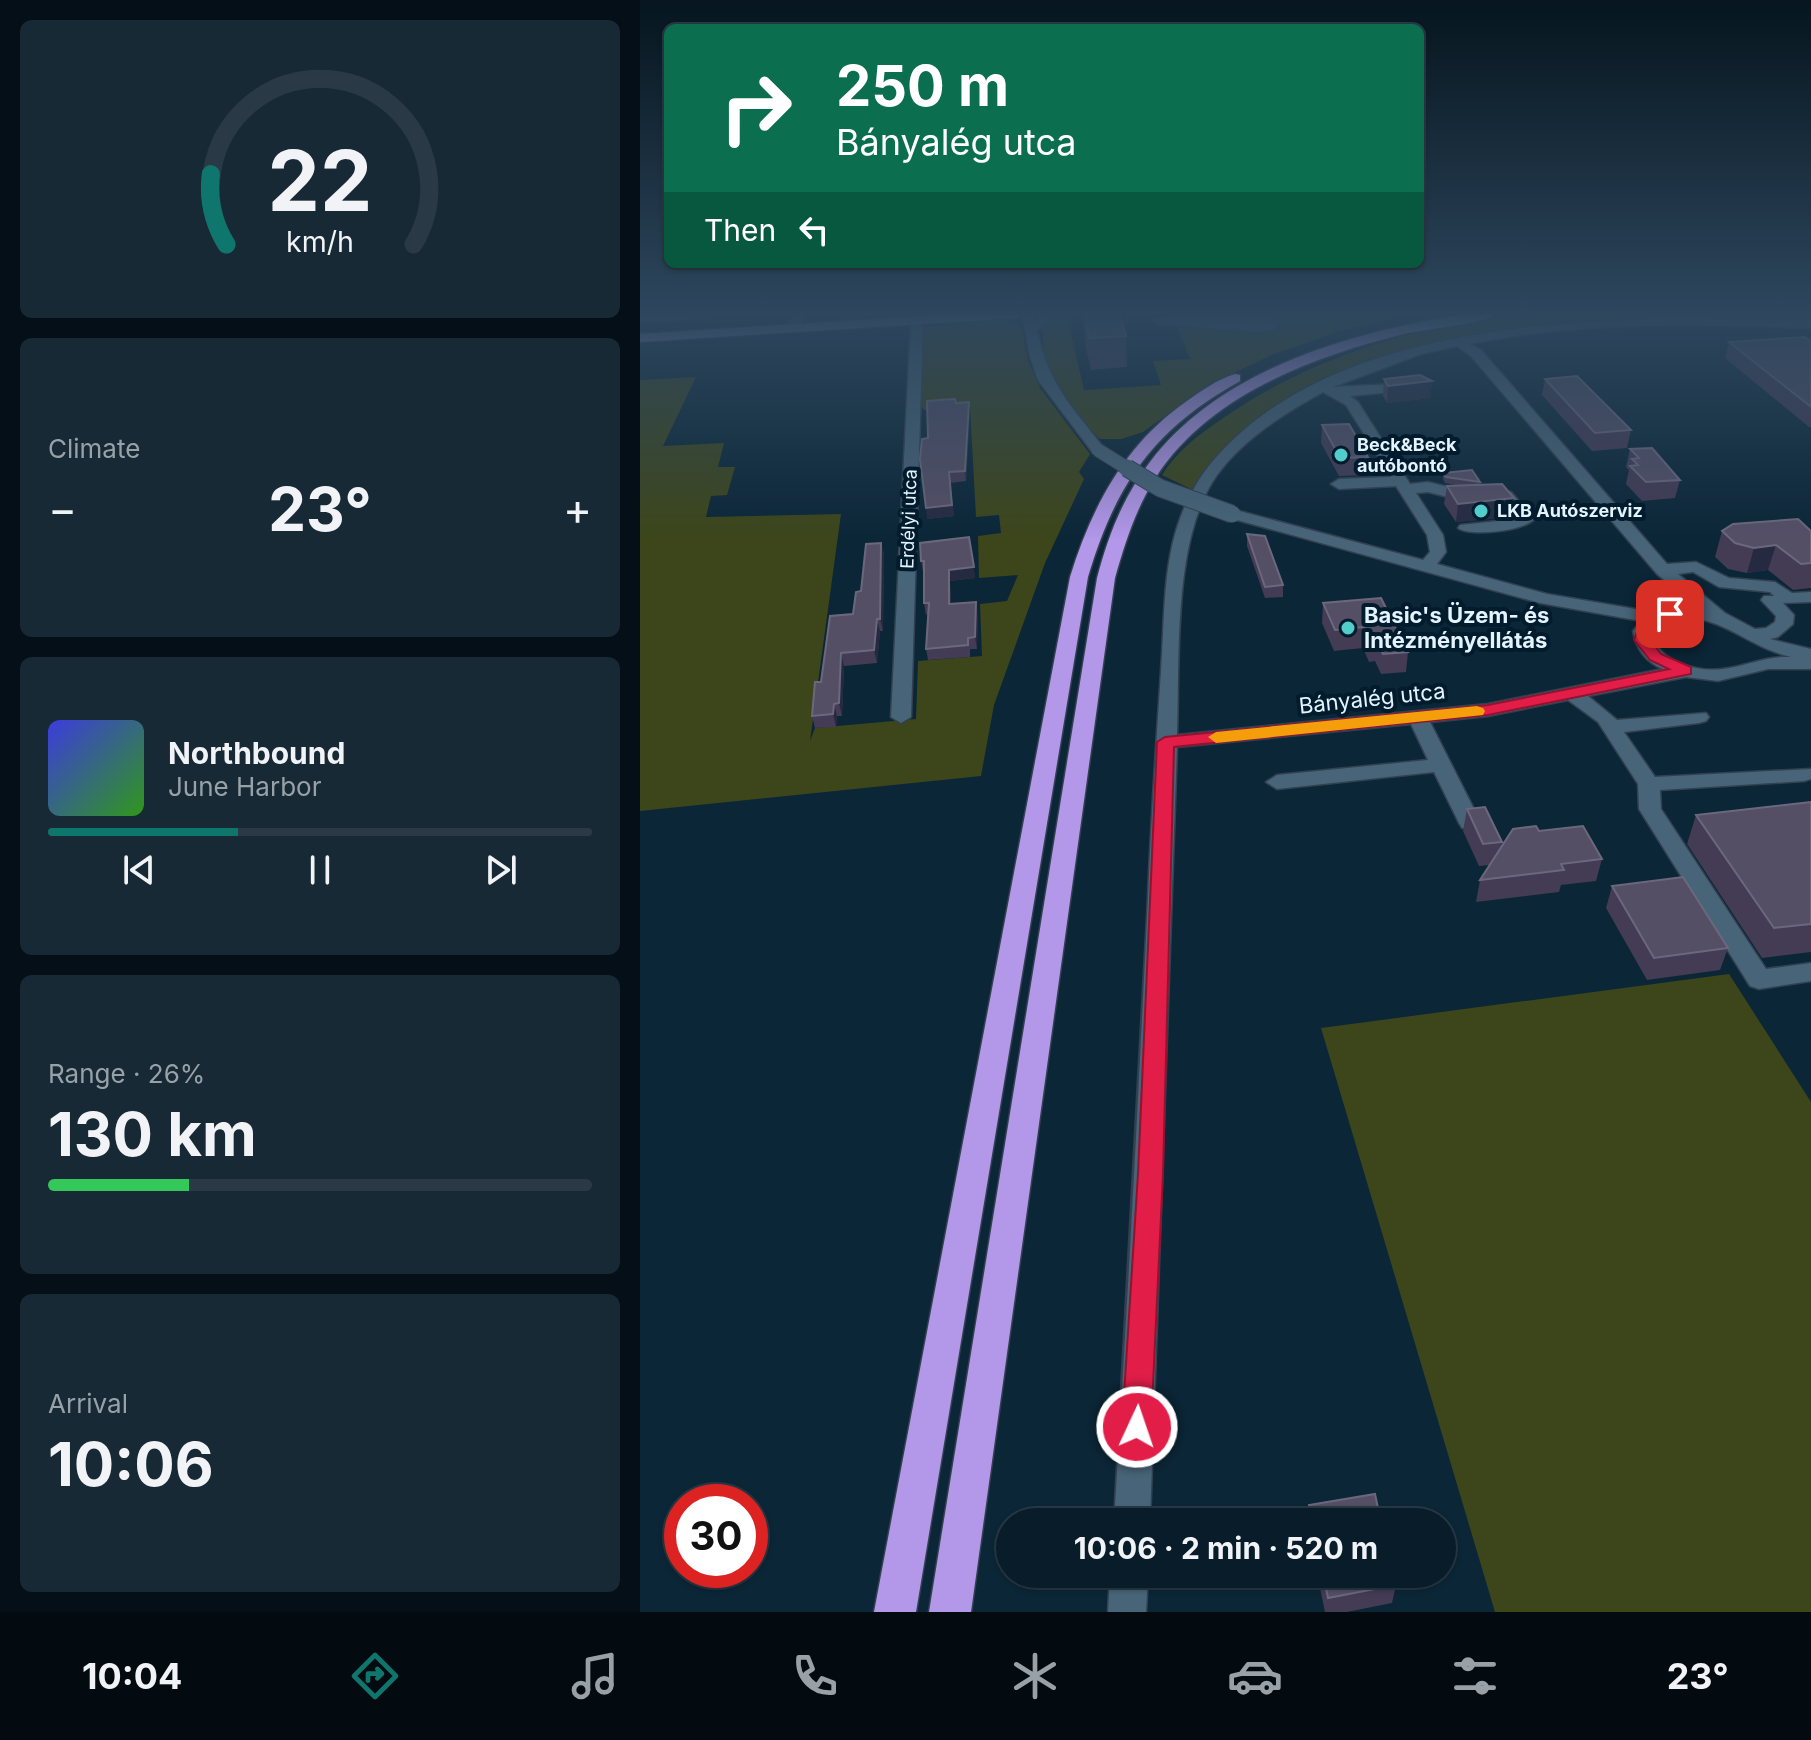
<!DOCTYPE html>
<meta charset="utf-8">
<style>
:root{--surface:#081c29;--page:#162935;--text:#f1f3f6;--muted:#98a1a8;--line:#293a46;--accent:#0f766e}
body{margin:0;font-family:Inter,sans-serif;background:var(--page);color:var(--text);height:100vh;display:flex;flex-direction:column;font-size:30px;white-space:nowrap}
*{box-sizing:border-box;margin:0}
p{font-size:26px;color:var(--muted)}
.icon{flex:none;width:44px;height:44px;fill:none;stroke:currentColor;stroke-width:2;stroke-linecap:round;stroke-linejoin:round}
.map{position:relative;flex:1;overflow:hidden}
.details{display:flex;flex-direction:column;gap:20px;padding:20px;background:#040f17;width:640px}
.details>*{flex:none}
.banner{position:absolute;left:24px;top:24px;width:760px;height:244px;border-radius:12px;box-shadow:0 2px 6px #0004,0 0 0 2px var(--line);background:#0b6e4f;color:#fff;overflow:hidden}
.speed{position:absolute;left:24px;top:1484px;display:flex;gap:16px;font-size:40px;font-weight:700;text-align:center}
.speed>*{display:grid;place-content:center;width:104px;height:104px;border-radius:50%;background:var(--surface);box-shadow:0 2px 6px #0004,0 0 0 2px var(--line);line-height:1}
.speed .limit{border:12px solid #d22;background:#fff;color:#111}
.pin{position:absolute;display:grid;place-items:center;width:68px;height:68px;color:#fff;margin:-34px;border-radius:16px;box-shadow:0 4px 12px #0006}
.me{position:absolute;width:88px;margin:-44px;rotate:3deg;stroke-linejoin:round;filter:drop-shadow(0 0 6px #0008)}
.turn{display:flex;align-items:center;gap:28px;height:168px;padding:0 40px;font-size:36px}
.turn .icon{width:104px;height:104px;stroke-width:2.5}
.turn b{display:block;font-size:56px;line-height:68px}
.then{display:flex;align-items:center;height:76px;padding:0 40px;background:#0003;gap:16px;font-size:30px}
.big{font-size:60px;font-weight:700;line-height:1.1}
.details .card{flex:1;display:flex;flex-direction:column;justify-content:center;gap:12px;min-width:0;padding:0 28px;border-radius:12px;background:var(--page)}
.details .dial{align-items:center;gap:0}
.dial svg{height:208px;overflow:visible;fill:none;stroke:var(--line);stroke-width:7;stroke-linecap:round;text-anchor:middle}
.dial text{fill:var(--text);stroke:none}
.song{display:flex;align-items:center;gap:24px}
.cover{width:96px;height:96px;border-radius:12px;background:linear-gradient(135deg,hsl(240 70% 55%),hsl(110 70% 35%))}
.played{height:8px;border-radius:4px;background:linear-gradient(90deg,var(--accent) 35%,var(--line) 35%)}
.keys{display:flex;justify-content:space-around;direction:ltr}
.heat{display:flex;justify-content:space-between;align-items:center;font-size:44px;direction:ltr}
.charge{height:12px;border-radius:6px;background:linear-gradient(90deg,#34c759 26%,var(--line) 0)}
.trip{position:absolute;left:356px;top:1508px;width:460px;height:80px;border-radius:40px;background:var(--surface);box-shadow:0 2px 6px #0004,0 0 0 2px var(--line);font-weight:700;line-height:80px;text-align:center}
.tabs{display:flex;height:128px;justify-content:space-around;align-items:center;background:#030b10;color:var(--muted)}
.tabs .icon{width:56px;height:56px}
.tabs .current{color:var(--accent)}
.tabs b{font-size:36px;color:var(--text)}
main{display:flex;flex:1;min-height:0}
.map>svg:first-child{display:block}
</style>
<main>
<section class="details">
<div class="card dial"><svg viewBox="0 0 100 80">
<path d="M14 69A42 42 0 1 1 86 69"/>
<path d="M14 69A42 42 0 0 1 8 42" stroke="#0f766e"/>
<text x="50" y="56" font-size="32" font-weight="700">22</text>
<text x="50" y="72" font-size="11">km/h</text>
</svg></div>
<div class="card"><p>Climate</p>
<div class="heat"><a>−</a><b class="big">23°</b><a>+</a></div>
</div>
<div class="card">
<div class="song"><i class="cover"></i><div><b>Northbound</b><p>June Harbor</p></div></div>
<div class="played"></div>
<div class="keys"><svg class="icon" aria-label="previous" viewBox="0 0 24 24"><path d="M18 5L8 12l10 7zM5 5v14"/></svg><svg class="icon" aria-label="pause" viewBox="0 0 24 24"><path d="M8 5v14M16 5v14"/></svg><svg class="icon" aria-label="next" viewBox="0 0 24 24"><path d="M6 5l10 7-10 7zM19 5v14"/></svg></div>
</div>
<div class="card"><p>Range · 26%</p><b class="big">130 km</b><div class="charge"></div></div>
<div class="card"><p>Arrival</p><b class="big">10:06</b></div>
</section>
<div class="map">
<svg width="1171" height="1612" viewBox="0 0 1171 1612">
<rect width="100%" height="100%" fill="#0b2637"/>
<path fill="#3d461a" d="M631,314H770L700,331L634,354L568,385L503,432L481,439H460C439,419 409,388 404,359C403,348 403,337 402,326L406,321L427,317L444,390L521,385L513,361L550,359L537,326L619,331L644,325L643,319Z
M890,314H1171V323C1000,315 712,310 586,446C574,459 564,475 553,490L522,475C536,452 557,436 579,421C673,355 776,325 890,314Z
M362,321L381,326L388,360L400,388L450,454L439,472L444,479L405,563L354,705L341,776L0,811V380L56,377L23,446L84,443L78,467H95L87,495L71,496L66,517L201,514L170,741L175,728L276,719L278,661L342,656L340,604L367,601L378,575L339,578L338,536L361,533L359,515L336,517L330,407L284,410L280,404L281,327Z
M1089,974L1171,1102V1612H855L681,1028Z"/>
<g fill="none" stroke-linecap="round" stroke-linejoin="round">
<g stroke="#324050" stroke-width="3">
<path id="minor" d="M0,314H72V315L66,319L0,322Z
M155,314H167L156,331H148L146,328Z
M382,314H394L395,321L407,314H423L397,330C408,384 431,405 463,447V453H453L398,380L390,357Z
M624,314L641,321L634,330L618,332L517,324L511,320C518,315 608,314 624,314ZM620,321L627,323L594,322Z
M277,317L283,321L271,717L261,723L251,717L271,321Z
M1022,318L1171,320V328C1058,324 942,321 830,344L841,350L1027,564L1056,562L1089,578L1135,582L1152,593L1171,592V602L1143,603L1154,615L1153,624L1138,637L1130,639L1171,649V669H1128L1078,681L1046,677L948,696L977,720L1066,713L1069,717L1066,721L1059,723L984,732L1015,777L1171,769V779L1164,781L1020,790L1021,809L1126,969L1171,963V981L1119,989L1110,986L999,809L998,784L958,722L928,700L848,716L790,722L841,823L838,828H822L819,823L794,772L637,789L626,782L637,775L788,760L771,724L537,747L510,1522H474C487,1314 498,1105 508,896C511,820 516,746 521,671C524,629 523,587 532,546C539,515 552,486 572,462C676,339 873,324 1022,318ZM817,346L831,356L1017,574L1056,607H1032L1013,612L907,594L797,564L806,552L803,535L776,493L788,492L824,501L861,500L877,519L820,525L818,528C829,537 885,531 894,519L871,492L824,491L788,482L770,484L718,402L710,396L772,390L779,386L777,383L693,387L781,354ZM683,392L706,405L751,477L699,479L691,484L699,489L756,486L787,535L790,552L783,560L592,509L586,511V517L900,603L1001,621L993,631C996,650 1006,662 1023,669L848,704L537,735C540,658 532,539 577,475C603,439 645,413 683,392ZM1053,572L1079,587L1130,592L1134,596H1124L1121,600L1136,616L1135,622L1126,628L1115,629L1085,613L1038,574ZM1046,617C1089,621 1109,647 1151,657C1128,656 1111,664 1089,668C1060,674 1018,663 1011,632L1027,620Z
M470,1574H508L506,1612H468Z"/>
</g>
<g stroke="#324050" stroke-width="3">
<path id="major" d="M310,314H383L377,318L0,342V334Z"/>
</g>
<g stroke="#324050" stroke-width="3">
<path id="highway" d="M825,314H858C844,324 785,329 764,334C674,356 569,395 516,477C496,508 485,543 475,578L331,1612H289L457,578C468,536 483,497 510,462C581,368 713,332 825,314Z
M595,374L600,375V381C514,429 476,483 448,577L276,1612H234L430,577C452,506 485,444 547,401C561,391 578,379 595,374Z"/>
</g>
<use href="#minor" fill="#486478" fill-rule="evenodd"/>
<use href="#major" fill="#8883bc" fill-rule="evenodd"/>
<use href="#highway" fill="#b397e9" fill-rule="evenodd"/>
<g stroke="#324050" stroke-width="15" stroke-linecap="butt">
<path id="minor-bridge-far1" d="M458,450L490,470"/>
</g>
<g stroke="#324050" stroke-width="19" stroke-linecap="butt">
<path id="minor-bridge" d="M487,468L520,488L592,514"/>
</g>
<use href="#minor-bridge-far1" stroke="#486478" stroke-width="13"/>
<use href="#minor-bridge" stroke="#486478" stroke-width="17"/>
</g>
<path fill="#443b54" d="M443,314L486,336L487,367L451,370L445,343Z
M1171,341V427H1169L1085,358L1089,342Z
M744,379L792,381L790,398L747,403L743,396Z
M905,379L991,430L987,448L952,451L902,395Z
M329,402L330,412L326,481L310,483L314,516L287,519L288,438L316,403Z
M682,425L728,457L726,475L699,476L681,443Z
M990,449L1040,480L1035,498L1002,501L986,484L989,470L986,467Z
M803,473L840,482V485L874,498L871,517L816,522L804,504L807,486H821L805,483L803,479Z
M1082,531H1171V588L1153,590L1128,570L1107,573L1088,569L1075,557Z
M607,534L643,585V597L625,598L607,546Z
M329,537L335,578L310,581L311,604L338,613L337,649H330V657L288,660L286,649L288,614L286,615L284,603V572H283L281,561Z
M241,543L244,554L243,631H240L237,663L204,666L202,716H197L196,727L175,728L172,716L181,682L213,614Z
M683,603L768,652L766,672L741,674L735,661L729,662L723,648L694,651L682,623Z
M1171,802V952L1122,958L1047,844L1056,815Z
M827,809L862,842L861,848L899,831L962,859L956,881L921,885L919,892L836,902L840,880L850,865L839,866L823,831Z
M972,886L1088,948L1080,970L1007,980L966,908Z
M669,1505L741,1522H668Z
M677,1574H754L756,1585L752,1603L707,1612H685Z"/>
<path fill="#262a41" d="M792,381L790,398L747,403L748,386Z
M329,402L330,412L326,481L325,471Z
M309,472L314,516L287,519L286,508Z
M874,498L871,517L816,522L818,504Z
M241,543L244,554L243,631L240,619Z
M1136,545L1128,570L1107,573L1114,548Z
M334,567L335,578L310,581L311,615L309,604V570Z
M336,602L338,613L337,649L335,637Z
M237,619L240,631L237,663L234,650Z
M201,653L204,666L202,716L199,703Z
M194,704L197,716L196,727L193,714Z"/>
<path fill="#554f66" stroke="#6b687e" stroke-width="2" d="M444,314H480L486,336L449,338Z
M1165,337L1171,341V407L1089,342Z
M780,375L792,381L748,386L744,379Z
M937,376L991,430L955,433L905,379Z
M315,399L316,403L329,402L325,471L309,472L312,505L286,508L280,459L282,439L288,438L287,401Z
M709,424L728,457L700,458L682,425Z
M1012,448L1040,480L1006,482L990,466L998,465L992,459L999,458L990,449Z
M832,470L840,482L806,477L803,473Z
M862,484L874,498L818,504L807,486Z
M1158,519L1171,531V563L1161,564L1136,545L1114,548L1095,543L1082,531L1093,524Z
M607,534L625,536L643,585L625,587Z
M329,537L334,567L309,570V604L336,602L335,637L328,638V645L286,649L289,603H284V561H281L280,543Z
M241,543L240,619H237L234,650L201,653L199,703L194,704L193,714L172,716L175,682H181L190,616L213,614L216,592L221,591L226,544Z
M741,598L768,652L743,654L737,641H731L724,627L695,630L683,603Z
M1171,802V924L1134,928L1056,815Z
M845,807L862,842L843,844L827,809Z
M896,826L899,831L943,826L962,859L921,864L924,870L840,880L873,829Z
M1043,877L1088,948L1014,958L972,886Z
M735,1494L741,1522H673L669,1505Z
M683,1574H754L756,1585L688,1598Z"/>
<linearGradient id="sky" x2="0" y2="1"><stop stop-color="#06151e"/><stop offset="0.58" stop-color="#2e475e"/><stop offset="1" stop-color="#2e475e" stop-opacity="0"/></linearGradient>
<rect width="1171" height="540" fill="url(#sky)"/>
<path fill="#e11d48" stroke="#92132f" stroke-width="2" d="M1030,609L1038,614L1013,626L1010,639L1021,654L1051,667V674L848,715L534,747L523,1174L511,1427L507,1437L497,1441L487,1437L482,1427L498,1174L517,742L525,737L848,705L1029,669L1010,660L994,640L1001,621Z"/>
<path fill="#f59e0b" d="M837,706L843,708L845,711L843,715L576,743L568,737L576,732Z"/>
<g fill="#52cdcc" stroke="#021c2d" stroke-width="3">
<circle cx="701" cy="455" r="8"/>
<circle cx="841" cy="511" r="8"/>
<circle cx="708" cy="628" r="8"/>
</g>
<g text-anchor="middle" stroke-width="8" stroke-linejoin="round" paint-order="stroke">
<g font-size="18" font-weight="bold" fill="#e3f3ff" stroke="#021c2d" text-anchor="start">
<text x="717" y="451">Beck&amp;Beck<tspan x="717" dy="21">autóbontó</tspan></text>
<text x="857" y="517">LKB Autószerviz</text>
</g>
<g font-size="18" fill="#e3f3ff" stroke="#021c2d">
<text transform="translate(269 519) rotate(-88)" y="6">Erdélyi utca</text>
</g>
<g font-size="22" font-weight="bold" fill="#e3f3ff" stroke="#021c2d" text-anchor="start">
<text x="724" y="623">Basic's Üzem- és<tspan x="724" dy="25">Intézményellátás</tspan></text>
</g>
<g font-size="22" fill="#e3f3ff" stroke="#021c2d">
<text transform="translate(732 698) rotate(-6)" y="8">Bányalég utca</text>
</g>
</g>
</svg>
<div class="speed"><div class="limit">30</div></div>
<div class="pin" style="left:1030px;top:614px;background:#d93025"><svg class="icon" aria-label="arrive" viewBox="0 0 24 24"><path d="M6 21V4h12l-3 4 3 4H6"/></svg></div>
<svg class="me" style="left:497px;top:1427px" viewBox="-20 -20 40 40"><circle r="17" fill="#e11d48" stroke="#fff" stroke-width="3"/><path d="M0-11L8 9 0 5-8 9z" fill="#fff"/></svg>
<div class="trip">10:06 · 2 min · 520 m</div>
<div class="banner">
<div class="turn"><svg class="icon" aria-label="right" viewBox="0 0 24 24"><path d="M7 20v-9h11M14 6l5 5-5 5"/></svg><div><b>250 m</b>Bányalég utca</div></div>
<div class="then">Then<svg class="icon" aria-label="left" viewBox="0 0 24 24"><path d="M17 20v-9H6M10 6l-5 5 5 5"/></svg></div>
</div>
</div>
</main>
<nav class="tabs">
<b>10:04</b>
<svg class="icon current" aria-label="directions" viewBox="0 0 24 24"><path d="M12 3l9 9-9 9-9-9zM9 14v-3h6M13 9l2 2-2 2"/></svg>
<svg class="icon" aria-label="music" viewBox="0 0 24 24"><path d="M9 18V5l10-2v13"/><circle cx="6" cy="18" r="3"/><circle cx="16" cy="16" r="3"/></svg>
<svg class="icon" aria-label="phone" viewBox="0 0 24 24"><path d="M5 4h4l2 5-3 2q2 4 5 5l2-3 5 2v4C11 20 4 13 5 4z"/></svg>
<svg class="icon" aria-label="climate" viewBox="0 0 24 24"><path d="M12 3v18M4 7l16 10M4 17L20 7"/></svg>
<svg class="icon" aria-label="car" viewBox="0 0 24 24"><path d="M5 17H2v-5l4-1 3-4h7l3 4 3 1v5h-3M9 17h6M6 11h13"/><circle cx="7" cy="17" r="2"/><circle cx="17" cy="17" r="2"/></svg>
<svg class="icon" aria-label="filters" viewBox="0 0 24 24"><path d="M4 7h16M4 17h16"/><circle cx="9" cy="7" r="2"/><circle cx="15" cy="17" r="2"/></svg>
<b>23°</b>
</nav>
